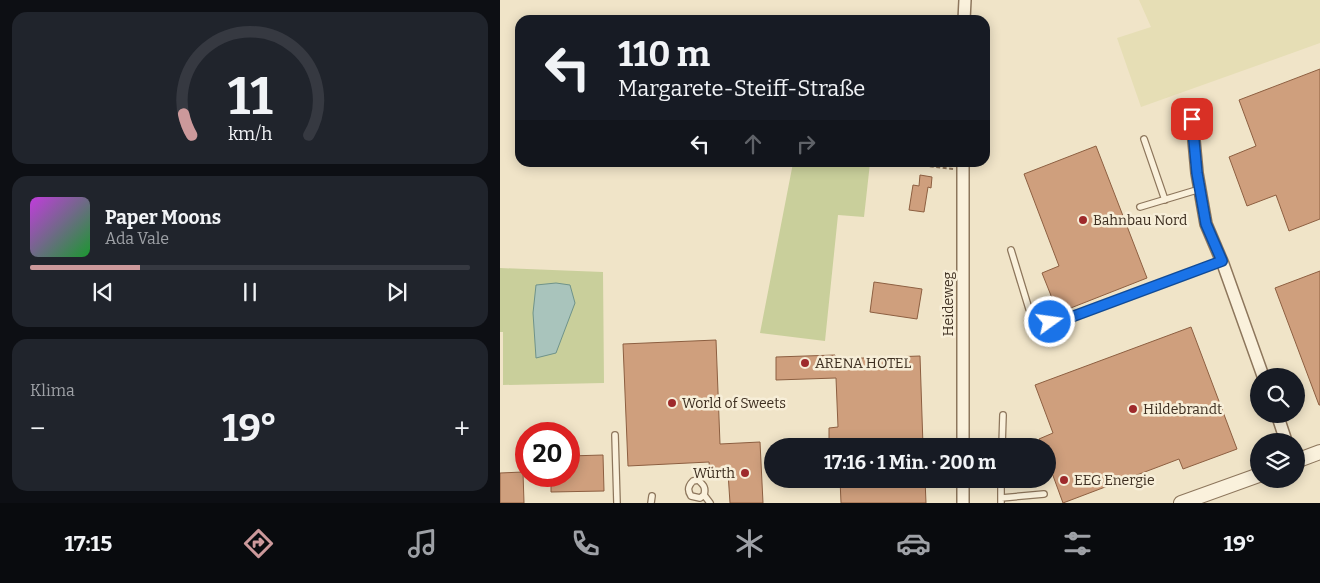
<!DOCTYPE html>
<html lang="de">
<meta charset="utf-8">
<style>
:root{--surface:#171b24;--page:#20242c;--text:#f1f3f6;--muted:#9ea1a6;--line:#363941;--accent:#cc999b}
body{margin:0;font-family:Bitter,serif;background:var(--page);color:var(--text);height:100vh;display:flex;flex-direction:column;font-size:19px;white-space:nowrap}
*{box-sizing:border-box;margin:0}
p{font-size:16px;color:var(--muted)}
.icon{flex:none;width:28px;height:28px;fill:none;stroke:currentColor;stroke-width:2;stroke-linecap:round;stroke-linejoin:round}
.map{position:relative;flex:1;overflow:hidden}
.drawer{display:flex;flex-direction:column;gap:12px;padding:12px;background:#0d0f14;width:500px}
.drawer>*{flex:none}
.banner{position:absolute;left:15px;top:15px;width:475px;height:152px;border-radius:15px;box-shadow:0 2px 12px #0003;background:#171b24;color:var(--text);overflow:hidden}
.buttons{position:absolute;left:750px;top:368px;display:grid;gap:10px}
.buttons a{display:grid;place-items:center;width:55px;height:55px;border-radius:50%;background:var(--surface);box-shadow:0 2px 12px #0003;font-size:25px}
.speed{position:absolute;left:15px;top:422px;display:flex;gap:10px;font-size:25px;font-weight:700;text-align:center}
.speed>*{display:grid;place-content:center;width:65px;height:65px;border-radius:50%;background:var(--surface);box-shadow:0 2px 12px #0003;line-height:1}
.speed .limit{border:8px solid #d22;background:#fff;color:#111}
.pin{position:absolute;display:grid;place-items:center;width:42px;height:42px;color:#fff;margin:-21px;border-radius:10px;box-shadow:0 2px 8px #0006}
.me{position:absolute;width:55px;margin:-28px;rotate:76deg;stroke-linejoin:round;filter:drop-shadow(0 0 4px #0008)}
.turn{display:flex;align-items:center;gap:18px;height:105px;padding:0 20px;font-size:22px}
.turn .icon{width:65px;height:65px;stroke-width:2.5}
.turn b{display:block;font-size:35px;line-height:42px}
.lanes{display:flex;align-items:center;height:48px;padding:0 20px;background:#0003;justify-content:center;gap:25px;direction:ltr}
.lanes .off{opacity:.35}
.big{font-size:38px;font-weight:700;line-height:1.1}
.drawer .tile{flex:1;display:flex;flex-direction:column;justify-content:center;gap:8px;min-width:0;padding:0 18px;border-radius:15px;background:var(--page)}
.drawer .dial{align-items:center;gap:0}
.dial svg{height:130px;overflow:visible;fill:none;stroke:var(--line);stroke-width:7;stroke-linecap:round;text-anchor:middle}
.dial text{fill:var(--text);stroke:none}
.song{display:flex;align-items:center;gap:15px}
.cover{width:60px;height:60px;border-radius:8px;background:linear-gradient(135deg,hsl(290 70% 55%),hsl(130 70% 35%))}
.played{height:5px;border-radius:2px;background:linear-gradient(90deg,var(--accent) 25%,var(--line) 25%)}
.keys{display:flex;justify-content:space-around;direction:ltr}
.heat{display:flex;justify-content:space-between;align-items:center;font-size:28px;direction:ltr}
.trip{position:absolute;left:264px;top:438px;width:292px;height:50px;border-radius:25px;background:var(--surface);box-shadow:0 2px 12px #0003;font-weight:700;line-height:50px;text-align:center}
.menu{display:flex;height:80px;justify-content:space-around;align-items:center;background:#090b0e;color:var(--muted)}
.menu .icon{width:35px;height:35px}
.menu .on{color:var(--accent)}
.menu b{font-size:22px;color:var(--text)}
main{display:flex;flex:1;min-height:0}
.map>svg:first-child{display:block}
</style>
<main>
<section class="drawer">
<div class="tile dial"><svg viewBox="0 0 100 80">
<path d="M14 69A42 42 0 1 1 86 69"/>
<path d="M14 69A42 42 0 0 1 9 56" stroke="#cc999b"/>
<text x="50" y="56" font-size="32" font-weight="700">11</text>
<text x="50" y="72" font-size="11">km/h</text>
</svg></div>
<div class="tile">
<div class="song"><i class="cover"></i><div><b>Paper Moons</b><p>Ada Vale</p></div></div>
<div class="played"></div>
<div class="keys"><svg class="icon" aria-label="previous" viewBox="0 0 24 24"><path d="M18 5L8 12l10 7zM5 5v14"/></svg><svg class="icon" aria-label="pause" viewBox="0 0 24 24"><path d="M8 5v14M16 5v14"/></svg><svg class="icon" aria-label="next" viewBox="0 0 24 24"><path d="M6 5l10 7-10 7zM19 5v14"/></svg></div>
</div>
<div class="tile"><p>Klima</p>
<div class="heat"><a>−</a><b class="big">19°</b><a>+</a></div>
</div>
</section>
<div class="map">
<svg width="820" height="503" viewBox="0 0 820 503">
<rect width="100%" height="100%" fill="#f0e4c8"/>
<path fill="#e6deb5" d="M639,0H820V43L641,107L617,38L651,27Z"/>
<path fill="#c9cf9b" d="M293,163H370L364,217L338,215L325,341L260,333Z
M0,268L103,272L104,383L3,385V332H0Z"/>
<path fill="#a9c4bc" stroke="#6f938a" d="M56,283L70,285L75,303L56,353L36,358L33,313L36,285Z"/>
<path fill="#cf9f7d" stroke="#8d5f41" d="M820,69V219L789,231L776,195L747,206L729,157L756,146L739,100Z
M596,146L647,278L558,313L542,273L559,266L524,174Z
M420,175L432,177L431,188L428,187L424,212L409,210L413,185L419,186Z
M820,271V405H819L775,288Z
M374,282L422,289L417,319L370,312Z
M691,327L737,449L683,469L679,459L563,503L548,462V446H542L539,439L553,433L535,385Z
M216,340L220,444L260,442L263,503H230L228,473L210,474L209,462L128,466L123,344Z
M335,355V359L420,356L423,446H329V428L338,427L336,378L276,380V357Z
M103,455L104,491L51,492V476H69V456Z
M23,472L24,503H0V473Z
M340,479H425L426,503H341Z"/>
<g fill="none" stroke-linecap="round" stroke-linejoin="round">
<g stroke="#8d765c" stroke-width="8">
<path id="service" d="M644,139L665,200
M640,207L700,189
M511,250L529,309C540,322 551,323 567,319L722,261
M115,435L117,503
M502,446L503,415
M204,495L200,498L191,496C187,490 188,486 193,481L198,480C204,485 206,488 204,495L210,503
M501,498L544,494
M151,503L152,496
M501,503V479"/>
</g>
<g stroke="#8d765c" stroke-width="14">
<path id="minor" d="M464,20L465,0
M692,119L697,173L706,224L723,264L763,376
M463,162V446
M777,414L786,441
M463,503V479"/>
</g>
<g stroke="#8d765c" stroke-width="16">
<path id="tertiary" d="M796,461L820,452
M681,503L759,475"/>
</g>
<path stroke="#8d765c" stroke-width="2" stroke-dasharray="4 2.5" stroke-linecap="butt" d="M391,162L453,169"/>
<use href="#service" stroke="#faf1dc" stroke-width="5.5"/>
<use href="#minor" stroke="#faf1dc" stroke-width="11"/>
<use href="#tertiary" stroke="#faf1dc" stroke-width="14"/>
</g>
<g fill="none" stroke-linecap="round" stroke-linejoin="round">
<g stroke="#114b97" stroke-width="12">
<path id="route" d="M550,322L566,319L722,261L706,224L697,173L692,119"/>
</g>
<use href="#route" stroke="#1a73e8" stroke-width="9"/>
</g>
<g fill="#9e2a2b" stroke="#f7eed8" stroke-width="2">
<circle cx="583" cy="220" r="5"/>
<circle cx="305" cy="363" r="5"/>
<circle cx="172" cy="403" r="5"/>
<circle cx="633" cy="409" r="5"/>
<circle cx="245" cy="473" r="5"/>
<circle cx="564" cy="480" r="5"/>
</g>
<g text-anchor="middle" stroke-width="5" stroke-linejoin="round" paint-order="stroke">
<g font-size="14" fill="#3d2e20" stroke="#f7eed8" text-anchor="start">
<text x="593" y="225">Bahnbau Nord</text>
<text x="315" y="368">ARENA HOTEL</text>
<text x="182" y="408">World of Sweets</text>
<text x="643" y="414">Hildebrandt</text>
<text x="235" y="478" text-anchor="end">Würth</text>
<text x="574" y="485">EEG Energie</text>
</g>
<g font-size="14" fill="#3d2e20" stroke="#f7eed8">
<text transform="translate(448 304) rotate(-90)" y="5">Heideweg</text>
</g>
</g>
</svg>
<div class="buttons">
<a><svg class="icon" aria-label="search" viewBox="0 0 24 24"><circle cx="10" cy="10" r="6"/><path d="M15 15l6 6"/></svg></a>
<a><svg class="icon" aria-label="layers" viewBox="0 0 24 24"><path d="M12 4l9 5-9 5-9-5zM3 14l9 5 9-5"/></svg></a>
</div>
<div class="speed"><div class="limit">20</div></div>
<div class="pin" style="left:692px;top:119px;background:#d93025"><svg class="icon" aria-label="arrive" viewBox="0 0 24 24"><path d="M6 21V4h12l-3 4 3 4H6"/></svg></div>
<svg class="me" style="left:550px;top:322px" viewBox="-20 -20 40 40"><circle r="17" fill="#1a73e8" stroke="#fff" stroke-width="3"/><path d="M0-11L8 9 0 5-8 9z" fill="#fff"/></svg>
<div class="trip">17:16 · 1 Min. · 200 m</div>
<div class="banner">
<div class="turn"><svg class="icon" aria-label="left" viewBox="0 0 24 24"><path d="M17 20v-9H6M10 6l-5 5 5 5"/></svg><div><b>110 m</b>Margarete-Steiff-Straße</div></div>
<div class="lanes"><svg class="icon" aria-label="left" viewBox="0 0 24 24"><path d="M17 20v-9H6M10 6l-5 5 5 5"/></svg><svg class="icon off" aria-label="ahead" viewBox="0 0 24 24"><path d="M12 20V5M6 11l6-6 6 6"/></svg><svg class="icon off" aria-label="right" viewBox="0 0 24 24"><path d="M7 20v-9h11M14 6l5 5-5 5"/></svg></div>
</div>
</div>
</main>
<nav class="menu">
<b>17:15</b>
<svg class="icon on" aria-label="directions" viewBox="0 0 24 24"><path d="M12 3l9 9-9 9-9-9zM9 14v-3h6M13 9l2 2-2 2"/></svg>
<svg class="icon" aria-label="music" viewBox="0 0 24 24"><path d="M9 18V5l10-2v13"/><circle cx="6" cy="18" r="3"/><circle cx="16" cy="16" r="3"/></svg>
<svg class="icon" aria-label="phone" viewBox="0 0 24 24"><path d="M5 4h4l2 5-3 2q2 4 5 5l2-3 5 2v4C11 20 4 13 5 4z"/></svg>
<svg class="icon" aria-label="climate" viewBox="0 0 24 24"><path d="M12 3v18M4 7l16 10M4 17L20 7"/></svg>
<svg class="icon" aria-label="car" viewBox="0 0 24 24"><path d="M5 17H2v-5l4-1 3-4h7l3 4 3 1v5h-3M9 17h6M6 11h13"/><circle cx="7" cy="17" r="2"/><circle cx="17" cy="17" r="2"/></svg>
<svg class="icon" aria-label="filters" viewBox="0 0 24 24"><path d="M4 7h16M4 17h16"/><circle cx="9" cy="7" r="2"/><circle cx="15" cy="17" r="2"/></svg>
<b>19°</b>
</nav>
